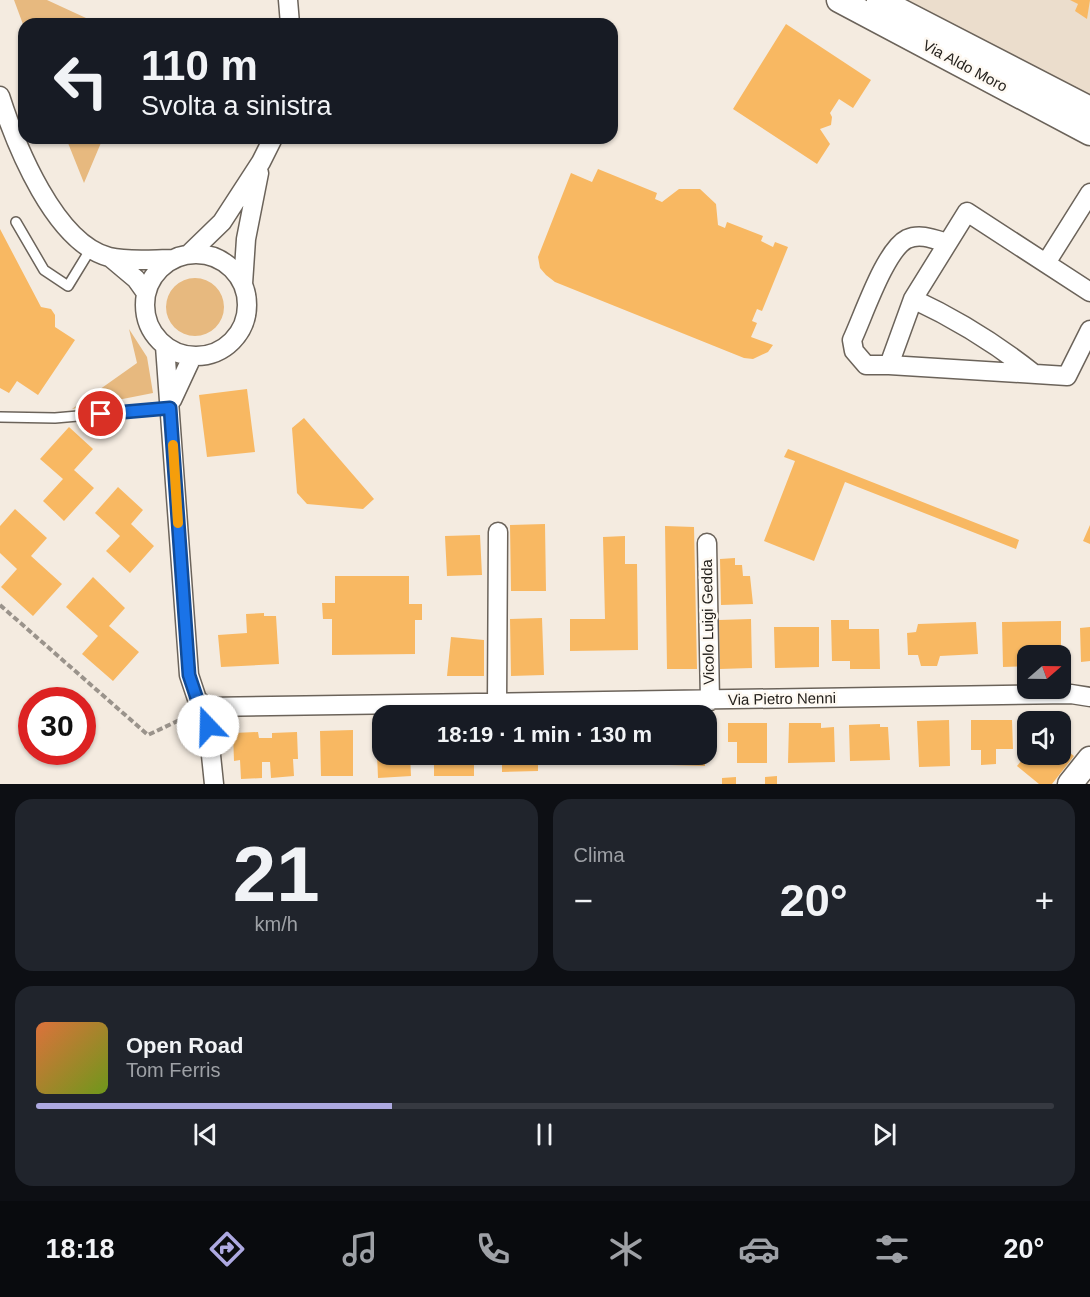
<!DOCTYPE html>
<html lang="it">
<meta charset="utf-8">
<style>
:root{--surface:#171b24;--page:#20242c;--text:#f1f3f6;--muted:#9ea1a6;--line:#363941;--accent:#ada9e1}
body{margin:0;font-family:Helvetica,sans-serif;background:var(--page);color:var(--text);height:100vh;display:flex;flex-direction:column;font-size:22px;white-space:nowrap}
*{box-sizing:border-box;margin:0}
p{font-size:20px;color:var(--muted)}
.icon{flex:none;width:33px;height:33px;fill:none;stroke:currentColor;stroke-width:2;stroke-linecap:round;stroke-linejoin:round}
.map{position:relative;height:784px;overflow:hidden}
.details{display:flex;flex-direction:column;gap:15px;padding:15px;background:#0d0f14;flex:1}
.details>*{flex:none}
.hud{position:absolute;left:18px;top:18px;width:600px;height:126px;border-radius:18px;box-shadow:0 2px 4px #0004;background:#171b24;color:var(--text);overflow:hidden}
.needle{width:39px;rotate:70deg}
.tools{position:absolute;left:1017px;top:645px;display:grid;gap:12px}
.tools a{display:grid;place-items:center;width:54px;height:54px;border-radius:12px;background:var(--surface);box-shadow:0 2px 4px #0004;font-size:30px}
.speed{position:absolute;left:18px;top:687px;display:flex;gap:12px;font-size:30px;font-weight:700;text-align:center}
.speed>*{display:grid;place-content:center;width:78px;height:78px;border-radius:50%;background:var(--surface);box-shadow:0 2px 4px #0004;line-height:1}
.speed .limit{border:9px solid #d22;background:#fff;color:#111}
.pin{position:absolute;display:grid;place-items:center;width:51px;height:51px;color:#fff;margin:-26px;border:3px solid #fff;border-radius:50%;box-shadow:0 2px 6px #0007}
.me{position:absolute;width:66px;margin:-33px;rotate:339deg;stroke-linejoin:round;filter:drop-shadow(0 0 4px #0008)}
.turn{display:flex;align-items:center;gap:21px;height:126px;padding:0 24px;font-size:27px}
.turn .icon{width:78px;height:78px;stroke-width:2.5}
.turn b{display:block;font-size:42px;line-height:51px}
.big{font-size:45px;font-weight:600;line-height:1.1}
.details .widget{flex:1;display:flex;flex-direction:column;justify-content:center;gap:9px;min-width:0;padding:0 21px;border-radius:18px;background:var(--page)}
.details .dial{align-items:center;gap:0}
.dial b{font-size:78px;line-height:1}
.song{display:flex;align-items:center;gap:18px}
.cover{width:72px;height:72px;border-radius:9px;background:linear-gradient(135deg,hsl(20 70% 55%),hsl(80 70% 35%))}
.played{height:6px;border-radius:3px;background:linear-gradient(90deg,var(--accent) 35%,var(--line) 35%)}
.keys{display:flex;justify-content:space-around;direction:ltr}
.heat{display:flex;justify-content:space-between;align-items:center;font-size:33px;direction:ltr}
.details .tiles{flex:1;display:grid;gap:15px;grid-template-columns:1fr 1fr}
.widget:last-child{grid-column:span 2}
.trip{position:absolute;left:372px;top:705px;width:345px;height:60px;border-radius:18px;background:var(--surface);box-shadow:0 2px 4px #0004;font-weight:600;line-height:60px;text-align:center}
.tab-bar{display:flex;height:96px;justify-content:space-around;align-items:center;background:#090b0e;color:var(--muted)}
.tab-bar .icon{width:42px;height:42px}
.tab-bar .selected{color:var(--accent)}
.tab-bar b{font-size:27px;color:var(--text)}
.map>svg:first-child{display:block}
</style>
<div class="map">
<svg width="1090" height="784" viewBox="0 0 1090 784">
<rect width="100%" height="100%" fill="#f4ebe0"/>
<path fill="#ebddcc" d="M906,0H1090V95Z"/>
<path fill="#e7b97f" d="M14,0H47L99,24H24V27Z
M66,138H103L84,183Z
M166 307a29 29 0 1 1 58 0a29 29 0 1 1-58 0Z
M129,329L147,357L153,393L72,409L137,363Z"/>
<path fill="#f8b862" d="M1070,0H1090L1087,19L1075,11L1078,4Z
M786,24L871,80L853,108L839,99L830,113L832,117L831,125L820,129L830,144L817,164L733,109Z
M598,169L657,193L655,199L662,202L679,189H700L716,204L718,225L725,228L727,222L763,236L761,241L773,247L775,242L788,247L762,311L757,309L752,321L757,323L751,337L773,345L768,352L753,359L744,358L555,282L546,275L540,268L538,257L571,173L592,182Z
M0,229L41,307L51,309L55,315V327L75,340L38,395L17,381L9,393L0,388Z
M247,389L255,452L207,457L199,395Z
M304,418L374,499L363,509L307,504L297,493L292,428Z
M69,427L93,449L74,470L94,488L64,521L43,501L63,479L40,459Z
M788,449L1019,540L1016,549L845,482L814,561L764,541L795,461L784,457Z
M118,487L143,510L131,524L154,546L130,573L106,551L120,536L95,513Z
M15,509L47,538L31,556L62,584L33,616L1,587L17,569L0,553V526Z
M545,524L546,591H511L510,525Z
M1090,525V544L1083,541Z
M665,526L694,527L697,669H667Z
M480,535L482,575L447,576L445,536Z
M625,536V564H637L638,650L570,651V619H605L603,537Z
M735,558V565H742L743,576H750L753,604L721,605L720,559Z
M335,576H409V604H422V620H415V654L332,655V619H323L322,603H335Z
M93,577L125,608L109,626L139,652L113,681L82,654L98,636L66,607Z
M264,613V616H276L279,664L221,667L218,635L247,633L246,614Z
M542,618L544,675L511,676L510,619Z
M751,619L752,668L720,669L719,620Z
M831,620H849V629H879L880,669H850V661H832Z
M1061,621V656H1028V666L1003,667L1002,622Z
M976,622L978,654L940,656L937,666H921L918,655H908L907,633L916,632L918,624Z
M774,627H819V667L775,668Z
M1090,627V661L1081,662L1080,628Z
M451,637L484,640V676H447Z
M949,720L950,766L919,767L917,721Z
M971,720H1012L1013,749H996V764L981,765V750H971Z
M728,723H767V763H737V742H728Z
M789,723H821V728L834,727L835,762L788,763Z
M880,724V727H888L890,760L850,761L849,725Z
M376,729H382V754H410L411,776L378,778Z
M353,730V776H321L320,731Z
M258,732L259,738H272V733L297,732L298,759H293L294,776L271,778L270,762H262V778L241,779L240,760L234,761L233,733Z
M1060,745L1074,756L1052,784H1039L1017,766L1027,754H1060Z
M434,754H474V776H434Z
M502,754H538V771L502,772Z
M567,754H619V762L566,761Z
M669,754H705V766L669,765Z
M777,776V784H765V777Z
M736,777V784H722V778Z"/>
<g fill="none" stroke-linecap="round" stroke-linejoin="round">
<g stroke="#6b635a" stroke-width="12">
<path id="service" d="M16,222L44,270L68,286L90,250
M0,417L55,418L170,408"/>
</g>
<g stroke="#6b635a" stroke-width="21">
<path id="minor" d="M288,0L290,24
M0,96C16,146 55,243 109,257C129,262 154,259 174,259
M189,254L222,222L261,162L273,138
M145 305a51 51 0 1 1 102 0a51 51 0 1 1-102 0Z
M111,258L136,279L146,293
M1046,263L1090,193
M243,284L246,239L259,173
M1090,292L967,212L913,299L889,365L1067,376L1090,330
M913,299C956,319 995,343 1033,373
M165,346L189,675L197,699L206,707L1071,694L1090,697
M889,365H866L854,351L852,340C863,317 885,250 907,239C920,233 934,239 947,243
M172,400L192,357
M707,543L710,701
M497,704L498,532
M206,707L214,784"/>
</g>
<g stroke="#6b635a" stroke-width="27">
<path id="tertiary" d="M839,0L1090,133
M879,0L1090,109
M1070,784L1090,759"/>
</g>
<path stroke="#9a938b" stroke-width="4" stroke-dasharray="6 3" stroke-linecap="butt" d="M0,605L148,735L190,715"/>
<use href="#service" stroke="#fff" stroke-width="9"/>
<use href="#minor" stroke="#fff" stroke-width="18"/>
<use href="#tertiary" stroke="#fff" stroke-width="24"/>
</g>
<g fill="none" stroke-linecap="round" stroke-linejoin="round">
<g stroke="#114b97" stroke-width="15">
<path id="route" d="M101,414L170,408L189,675L197,699L206,707L208,726"/>
</g>
<use href="#route" stroke="#1a73e8" stroke-width="10"/>
<path stroke="#f59e0b" stroke-width="10" d="M173,445L178,523"/>
</g>
<g text-anchor="middle" stroke-width="5" stroke-linejoin="round" paint-order="stroke">
<g font-size="15" fill="#24211d" stroke="#fef9f2">
<text transform="translate(965 66) rotate(28)" y="5">Via Aldo Moro</text>
<text transform="translate(708 622) rotate(-91)" y="5">Vicolo Luigi Gedda</text>
<text transform="translate(782 699) rotate(-1)" y="5">Via Pietro Nenni</text>
</g>
</g>
</svg>
<div class="tools">
<a><svg class="needle" viewBox="-14 -14 28 28"><path d="M0-13l5 13h-10z" fill="#e53935"/><path d="M0 13l5-13h-10z" fill="#9ea1a6"/></svg></a>
<a><svg class="icon" aria-label="sound" viewBox="0 0 24 24"><path d="M4 9h4l5-4v14l-5-4H4zM17 9q2 3 0 6"/></svg></a>
</div>
<div class="speed"><div class="limit">30</div></div>
<div class="pin" style="left:101px;top:414px;background:#d93025"><svg class="icon" aria-label="arrive" viewBox="0 0 24 24"><path d="M6 21V4h12l-3 4 3 4H6"/></svg></div>
<svg class="me" style="left:208px;top:726px" viewBox="-20 -20 40 40"><circle r="19" fill="#fff"/><path d="M0-13L10 11 0 6-10 11z" fill="#1a73e8"/></svg>
<div class="trip">18:19 · 1 min · 130 m</div>
<div class="hud">
<div class="turn"><svg class="icon" aria-label="left" viewBox="0 0 24 24"><path d="M17 20v-9H6M10 6l-5 5 5 5"/></svg><div><b>110 m</b>Svolta a sinistra</div></div>
</div>
</div>
<section class="details">
<div class="tiles">
<div class="widget dial"><b>21</b><p>km/h</p></div>
<div class="widget"><p>Clima</p>
<div class="heat"><a>−</a><b class="big">20°</b><a>+</a></div>
</div>
<div class="widget">
<div class="song"><i class="cover"></i><div><b>Open Road</b><p>Tom Ferris</p></div></div>
<div class="played"></div>
<div class="keys"><svg class="icon" aria-label="previous" viewBox="0 0 24 24"><path d="M18 5L8 12l10 7zM5 5v14"/></svg><svg class="icon" aria-label="pause" viewBox="0 0 24 24"><path d="M8 5v14M16 5v14"/></svg><svg class="icon" aria-label="next" viewBox="0 0 24 24"><path d="M6 5l10 7-10 7zM19 5v14"/></svg></div>
</div>
</div>
</section>
<nav class="tab-bar">
<b>18:18</b>
<svg class="icon selected" aria-label="directions" viewBox="0 0 24 24"><path d="M12 3l9 9-9 9-9-9zM9 14v-3h6M13 9l2 2-2 2"/></svg>
<svg class="icon" aria-label="music" viewBox="0 0 24 24"><path d="M9 18V5l10-2v13"/><circle cx="6" cy="18" r="3"/><circle cx="16" cy="16" r="3"/></svg>
<svg class="icon" aria-label="phone" viewBox="0 0 24 24"><path d="M5 4h4l2 5-3 2q2 4 5 5l2-3 5 2v4C11 20 4 13 5 4z"/></svg>
<svg class="icon" aria-label="climate" viewBox="0 0 24 24"><path d="M12 3v18M4 7l16 10M4 17L20 7"/></svg>
<svg class="icon" aria-label="car" viewBox="0 0 24 24"><path d="M5 17H2v-5l4-1 3-4h7l3 4 3 1v5h-3M9 17h6M6 11h13"/><circle cx="7" cy="17" r="2"/><circle cx="17" cy="17" r="2"/></svg>
<svg class="icon" aria-label="filters" viewBox="0 0 24 24"><path d="M4 7h16M4 17h16"/><circle cx="9" cy="7" r="2"/><circle cx="15" cy="17" r="2"/></svg>
<b>20°</b>
</nav>
